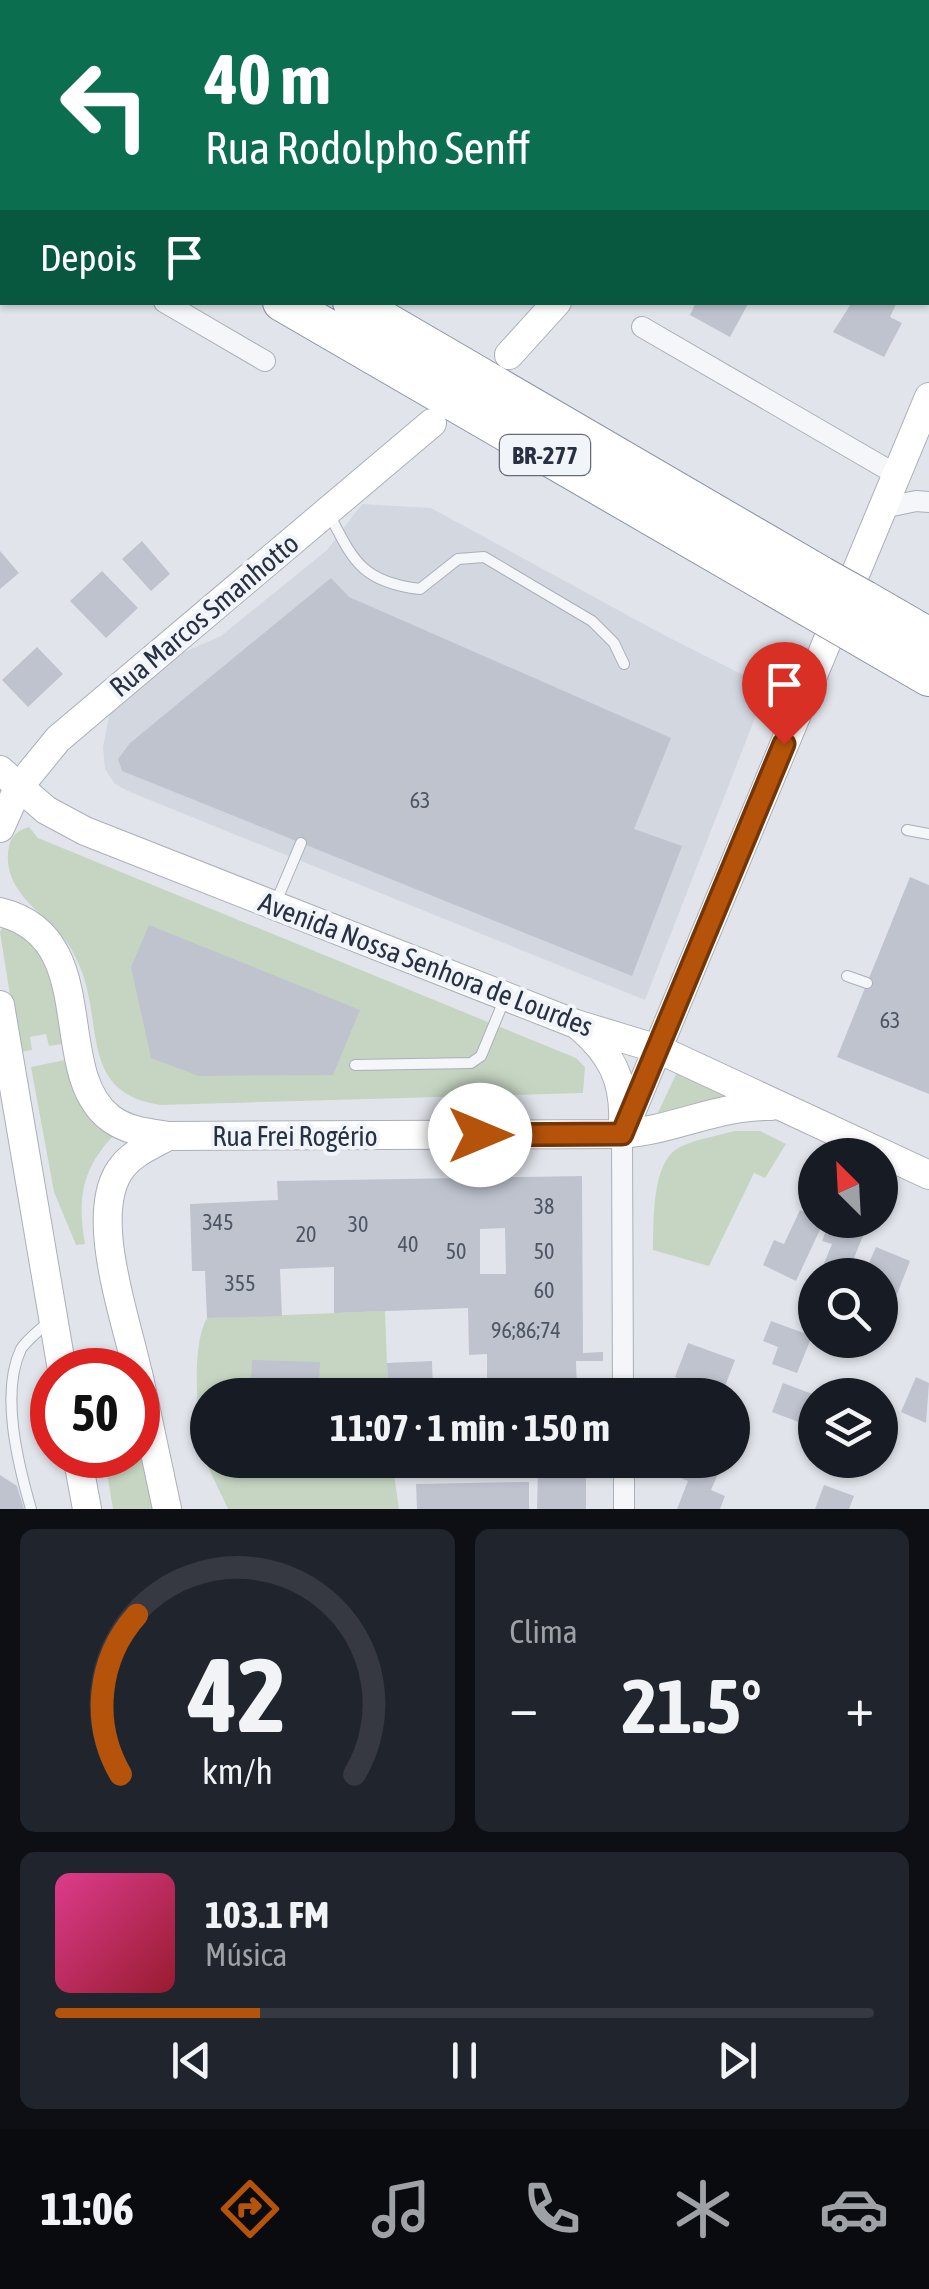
<!DOCTYPE html>
<html lang="pt">
<meta charset="utf-8">
<style>
:root{--surface:#171b24;--page:#20242c;--text:#f1f3f6;--muted:#9ea1a6;--line:#363941;--accent:#b45309}
body{margin:0;font-family:"Asap Condensed",sans-serif;background:var(--page);color:var(--text);height:100vh;display:flex;flex-direction:column;font-size:38px;white-space:nowrap}
*{box-sizing:border-box;margin:0}
p{font-size:32px;color:var(--muted)}
.icon{flex:none;width:55px;height:55px;fill:none;stroke:currentColor;stroke-width:2;stroke-linecap:round;stroke-linejoin:round}
.map{position:relative;height:1509px;overflow:hidden}
.drawer{display:flex;flex-direction:column;gap:20px;padding:20px;background:#0d0f14;flex:1}
.drawer>*{flex:none}
.hud{position:absolute;left:0px;top:0px;width:930px;height:305px;box-shadow:0 2px 8px #0004;background:#0b6e4f;color:#fff;overflow:hidden}
.needle{width:65px;rotate:336deg}
.tools{position:absolute;left:798px;top:1138px;display:grid;gap:20px}
.tools a{display:grid;place-items:center;width:100px;height:100px;border-radius:50%;background:var(--surface);box-shadow:0 2px 8px #0004;font-size:50px}
.speed{position:absolute;left:30px;top:1348px;display:flex;gap:20px;font-size:50px;font-weight:700;text-align:center}
.speed>*{display:grid;place-content:center;width:130px;height:130px;border-radius:50%;background:var(--surface);box-shadow:0 2px 8px #0004;line-height:1}
.speed .limit{border:15px solid #d22;background:#fff;color:#111}
.pin{position:absolute;display:grid;place-items:center;width:85px;height:85px;color:#fff;margin:-102px -42px;border-radius:50% 50% 50% 0;rotate:-45deg;box-shadow:0 0 10px #0007}
.pin .icon{rotate:45deg}
.me{position:absolute;width:110px;margin:-55px;rotate:90deg;stroke-linejoin:round;filter:drop-shadow(0 0 8px #0008)}
.turn{display:flex;align-items:center;gap:35px;height:210px;padding:0 40px;font-size:45px}
.turn .icon{width:130px;height:130px;stroke-width:2.5}
.turn b{display:block;font-size:70px;line-height:85px}
.then{display:flex;align-items:center;height:95px;padding:0 40px;background:#0003;gap:20px;font-size:38px}
.big{font-size:75px;font-weight:700;line-height:1.1}
.drawer .tile{flex:1;display:flex;flex-direction:column;justify-content:center;gap:15px;min-width:0;padding:0 35px;border-radius:15px;background:var(--page)}
.drawer .dial{align-items:center;gap:0}
.dial svg{height:260px;overflow:visible;fill:none;stroke:var(--line);stroke-width:7;stroke-linecap:round;text-anchor:middle}
.dial text{fill:var(--text);stroke:none}
.song{display:flex;align-items:center;gap:30px}
.cover{width:120px;height:120px;border-radius:15px;background:linear-gradient(135deg,hsl(330 70% 55%),hsl(350 70% 35%))}
.played{height:10px;border-radius:5px;background:linear-gradient(90deg,var(--accent) 25%,var(--line) 25%)}
.keys{display:flex;justify-content:space-around;direction:ltr}
.heat{display:flex;justify-content:space-between;align-items:center;font-size:55px;direction:ltr}
.drawer .tiles{flex:1;display:grid;gap:20px;grid-template-columns:1fr 1fr}
.tile:last-child{grid-column:span 2}
.trip{position:absolute;left:190px;top:1378px;width:560px;height:100px;border-radius:50px;background:var(--surface);box-shadow:0 2px 8px #0004;font-weight:700;line-height:100px;text-align:center}
.dock{display:flex;height:160px;justify-content:space-around;align-items:center;background:#090b0e;color:var(--muted)}
.dock .icon{width:70px;height:70px}
.dock .current{color:var(--accent)}
.dock b{font-size:45px;color:var(--text)}
.map>svg:first-child{display:block}
</style>
<div class="map">
<svg width="929" height="1509" viewBox="0 0 929 1509">
<rect width="100%" height="100%" fill="#e1e5eb"/>
<path fill="#d3d7e0" d="M362,504L431,508L662,634L767,687L645,1000L130,792L115,784L105,769L103,747L110,711L180,654L221,636L327,550Z"/>
<path fill="#c6d5c2" d="M29,827L38,838L576,1058L585,1067L583,1093L161,1105C79,1093 104,1025 80,967C76,958 71,947 65,940C43,912 0,890 9,846C12,835 18,830 29,827Z
M3,926C52,939 55,1003 62,1044L49,1046L46,1034L30,1037L32,1050L19,1052L0,932Z
M65,1060C74,1094 85,1115 115,1134C82,1168 77,1198 85,1244L76,1245L54,1192L31,1067Z
M680,1066L741,1094L697,1103L653,1123Z
M734,1131H760L786,1144L765,1178L754,1173L709,1266L653,1250C654,1222 651,1161 680,1147C696,1139 717,1136 734,1131Z
M385,1311L388,1390C364,1391 343,1395 318,1395L319,1362L250,1395H208V1460H392L399,1509H228C222,1495 214,1481 208,1466C197,1434 190,1346 207,1318Z
M138,1440L154,1509H113L104,1455H138Z"/>
<path fill="#bec3ce" fill-rule="evenodd" d="M696,302H745L748,304L730,337L690,315Z
M852,302H897L890,317L902,323L884,357L833,332Z
M142,541L170,574L151,591L122,559Z
M0,551L19,573L0,589Z
M102,571L138,608L106,638L70,601Z
M331,578L349,597L671,738L634,829L682,846L632,976L122,771L118,759L130,743Z
M37,647L63,674L28,707L2,680Z
M910,877L929,885V1094L837,1057Z
M149,925L360,1010L333,1075L199,1076L151,1058L131,967Z
M582,1176L583,1353L603,1352V1361H576L577,1395L487,1394V1354L469,1355L468,1308L334,1313V1267L280,1269L282,1316L207,1318L205,1271H192L190,1204L278,1200L277,1181ZM505,1228L506,1274H480V1229Z
M800,1210L824,1221L796,1281L763,1265L774,1240L784,1244Z
M830,1220L865,1231L847,1275L820,1273L832,1244L822,1241Z
M876,1247L910,1261L894,1302L880,1296V1275H869L873,1267L868,1265Z
M771,1321L812,1336L797,1373L772,1364L778,1347L763,1341Z
M688,1343L735,1360L722,1394L675,1377Z
M252,1360L320,1362L318,1395H250Z
M432,1361L433,1395H367V1390H388L387,1363Z
M916,1377L929,1383L926,1423L901,1412Z
M783,1383L815,1395L804,1424L772,1412Z
M666,1460H724L711,1490L725,1496L720,1509H677L688,1481L666,1472Z
M538,1470H586V1509H537Z
M0,1475L17,1486L24,1509H0Z
M529,1482V1509H417L416,1484Z
M824,1485L854,1496L849,1509H815Z"/>
<g fill="none" stroke-linecap="round" stroke-linejoin="round">
<g stroke="#aaafb9" stroke-width="12">
<path id="service" d="M328,512C353,560 361,582 420,589L458,559L484,557L592,621L614,643L624,664
M907,830L929,834
M276,902L301,843
M847,976L867,983
M355,1065L471,1063L481,1056L505,998
M31,1509C18,1464 0,1393 21,1349C28,1339 39,1330 49,1322"/>
</g>
<g stroke="#aaafb9" stroke-width="22">
<path id="minor" d="M0,289L2,287
M164,302L265,361
M642,327L897,475
M883,508L916,501L929,502
M622,1134L623,1395
M624,1460V1509"/>
</g>
<g stroke="#aaafb9" stroke-width="30">
<path id="secondary" d="M287,2L291,0
M0,45L2,47
M928,154L929,155
M509,355L557,302
M0,770L46,810L85,831L576,1024L658,1049L929,1175
M0,828L18,788L58,739L432,423
M0,912C103,937 49,1071 110,1118C127,1131 148,1133 168,1136L622,1134C674,1130 719,1105 771,1106
M0,1005L62,1370
M579,1026C611,1053 625,1080 623,1123
M622,1134L929,397
M137,1370C126,1318 86,1210 123,1166C134,1152 153,1145 168,1136
M138,1373L167,1509
M77,1455L87,1509"/>
</g>
<g stroke="#8891a3" stroke-width="40">
<path id="motorway" d="M0,99L2,101
M0,139L2,141
M282,302L808,607
M352,302L822,576
M865,600L929,637
M853,633L929,677"/>
</g>
<use href="#service" stroke="#f4f6f9" stroke-width="10"/>
<use href="#minor" stroke="#f4f6f9" stroke-width="20"/>
<use href="#secondary" stroke="#fff" stroke-width="28"/>
<use href="#motorway" stroke="#fff" stroke-width="38"/>
<g stroke="#8891a3" stroke-width="40" stroke-linecap="butt">
<path id="motorway-bridge" d="M822,576L865,600
M808,607L853,633"/>
</g>
<use href="#motorway-bridge" stroke="#fff" stroke-width="38"/>
</g>
<g fill="none" stroke-linecap="round" stroke-linejoin="round">
<g stroke="#753606" stroke-width="25">
<path id="route" d="M480,1135L622,1134L784,744"/>
</g>
<use href="#route" stroke="#b45309" stroke-width="18"/>
</g>
<g text-anchor="middle" stroke-width="8" stroke-linejoin="round" paint-order="stroke">
<g font-size="22" fill="#4e5666">
<text x="420" y="808">63</text>
<text x="890" y="1028">63</text>
<text x="544" y="1214">38</text>
<text x="218" y="1230">345</text>
<text x="358" y="1232">30</text>
<text x="306" y="1242">20</text>
<text x="408" y="1252">40</text>
<text x="456" y="1259">50</text>
<text x="544" y="1259">50</text>
<text x="240" y="1291">355</text>
<text x="544" y="1298">60</text>
<text x="526" y="1338">96;86;74</text>
</g>
<rect fill="#f1f4f8" stroke="#646c7a" stroke-width="2.5" x="500" y="435" width="90" height="40" rx="8"/>
<g font-size="25" font-weight="bold" fill="#283144">
<text x="545" y="464">BR-277</text>
</g>
<g font-size="28" fill="#283144" stroke="#f1f4f8">
<text transform="translate(204 615) rotate(-40)" y="10">Rua Marcos Smanhotto</text>
<text transform="translate(426 964) rotate(21)" y="10">Avenida Nossa Senhora de Lourdes</text>
<text x="295" y="1146">Rua Frei Rogério</text>
</g>
</g>
</svg>
<div class="tools">
<a><svg class="needle" viewBox="-14 -14 28 28"><path d="M0-13l5 13h-10z" fill="#e53935"/><path d="M0 13l5-13h-10z" fill="#9ea1a6"/></svg></a>
<a><svg class="icon" aria-label="search" viewBox="0 0 24 24"><circle cx="10" cy="10" r="6"/><path d="M15 15l6 6"/></svg></a>
<a><svg class="icon" aria-label="layers" viewBox="0 0 24 24"><path d="M12 4l9 5-9 5-9-5zM3 14l9 5 9-5"/></svg></a>
</div>
<div class="speed"><div class="limit">50</div></div>
<div class="pin" style="left:784px;top:744px;background:#d93025"><svg class="icon" aria-label="arrive" viewBox="0 0 24 24"><path d="M6 21V4h12l-3 4 3 4H6"/></svg></div>
<svg class="me" style="left:480px;top:1135px" viewBox="-20 -20 40 40"><circle r="19" fill="#fff"/><path d="M0-13L10 11 0 6-10 11z" fill="#b45309"/></svg>
<div class="trip">11:07 · 1 min · 150 m</div>
<div class="hud">
<div class="turn"><svg class="icon" aria-label="left" viewBox="0 0 24 24"><path d="M17 20v-9H6M10 6l-5 5 5 5"/></svg><div><b>40 m</b>Rua Rodolpho Senff</div></div>
<div class="then">Depois<svg class="icon" aria-label="arrive" viewBox="0 0 24 24"><path d="M6 21V4h12l-3 4 3 4H6"/></svg></div>
</div>
</div>
<section class="drawer">
<div class="tiles">
<div class="tile dial"><svg viewBox="0 0 100 80">
<path d="M14 69A42 42 0 1 1 86 69"/>
<path d="M14 69A42 42 0 0 1 19 20" stroke="#b45309"/>
<text x="50" y="56" font-size="32" font-weight="700">42</text>
<text x="50" y="72" font-size="11">km/h</text>
</svg></div>
<div class="tile"><p>Clima</p>
<div class="heat"><a>−</a><b class="big">21.5°</b><a>+</a></div>
</div>
<div class="tile">
<div class="song"><i class="cover"></i><div><b>103.1 FM</b><p>Música</p></div></div>
<div class="played"></div>
<div class="keys"><svg class="icon" aria-label="previous" viewBox="0 0 24 24"><path d="M18 5L8 12l10 7zM5 5v14"/></svg><svg class="icon" aria-label="pause" viewBox="0 0 24 24"><path d="M8 5v14M16 5v14"/></svg><svg class="icon" aria-label="next" viewBox="0 0 24 24"><path d="M6 5l10 7-10 7zM19 5v14"/></svg></div>
</div>
</div>
</section>
<nav class="dock">
<b>11:06</b>
<svg class="icon current" aria-label="directions" viewBox="0 0 24 24"><path d="M12 3l9 9-9 9-9-9zM9 14v-3h6M13 9l2 2-2 2"/></svg>
<svg class="icon" aria-label="music" viewBox="0 0 24 24"><path d="M9 18V5l10-2v13"/><circle cx="6" cy="18" r="3"/><circle cx="16" cy="16" r="3"/></svg>
<svg class="icon" aria-label="phone" viewBox="0 0 24 24"><path d="M5 4h4l2 5-3 2q2 4 5 5l2-3 5 2v4C11 20 4 13 5 4z"/></svg>
<svg class="icon" aria-label="climate" viewBox="0 0 24 24"><path d="M12 3v18M4 7l16 10M4 17L20 7"/></svg>
<svg class="icon" aria-label="car" viewBox="0 0 24 24"><path d="M5 17H2v-5l4-1 3-4h7l3 4 3 1v5h-3M9 17h6M6 11h13"/><circle cx="7" cy="17" r="2"/><circle cx="17" cy="17" r="2"/></svg>
</nav>
